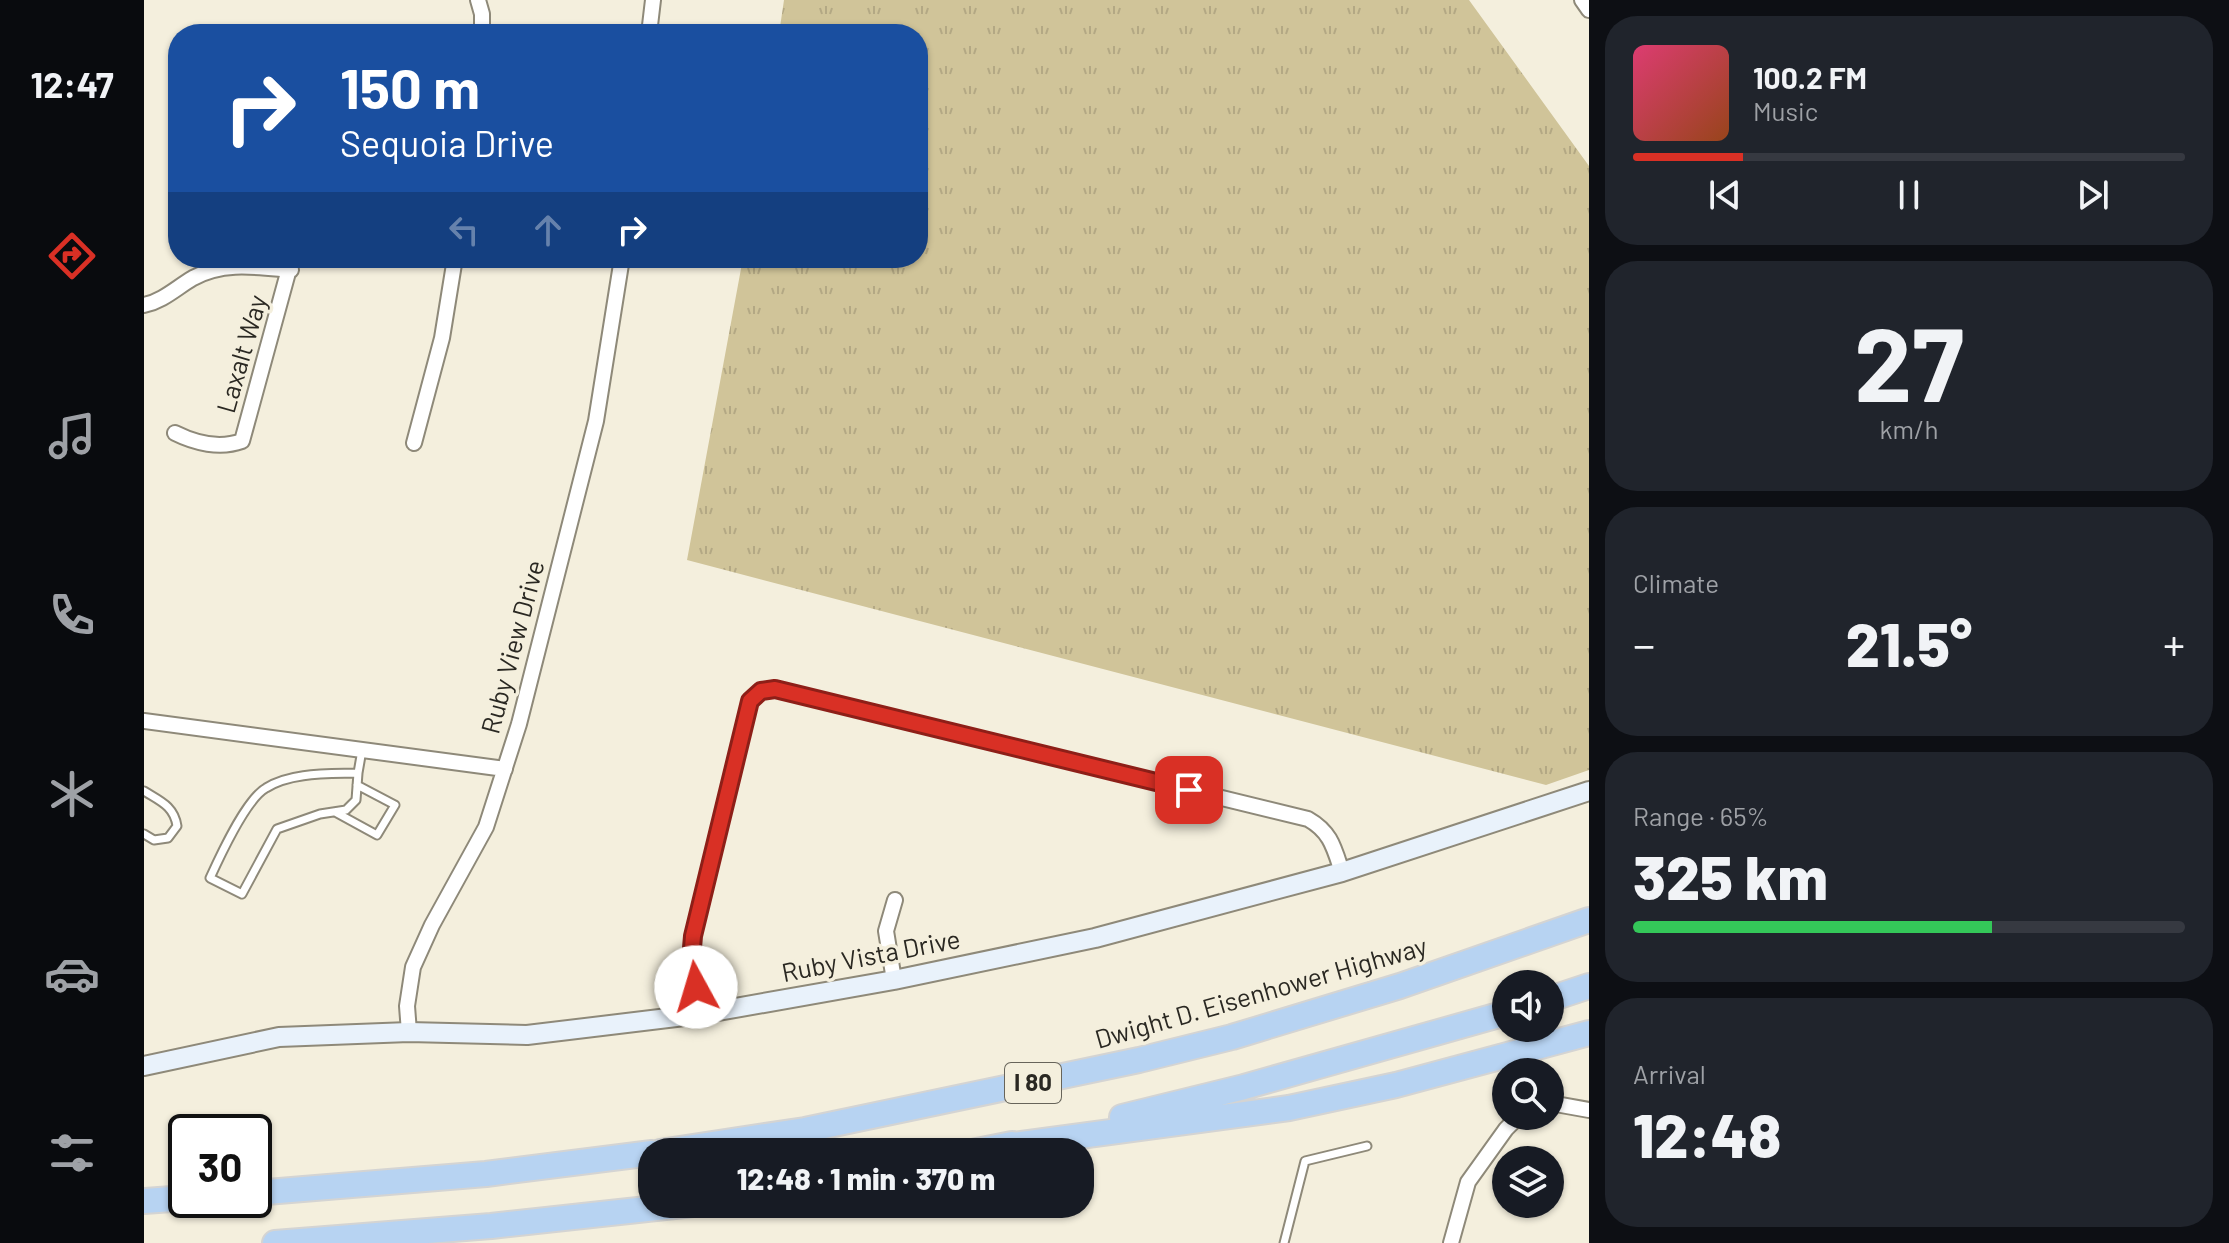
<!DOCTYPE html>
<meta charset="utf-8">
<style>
:root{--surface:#171b24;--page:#20242c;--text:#f1f3f6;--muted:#9ea1a6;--line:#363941;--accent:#d93025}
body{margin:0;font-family:Barlow,sans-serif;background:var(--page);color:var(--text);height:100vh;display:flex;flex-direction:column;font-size:30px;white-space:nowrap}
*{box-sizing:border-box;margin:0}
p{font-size:26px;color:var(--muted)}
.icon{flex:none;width:44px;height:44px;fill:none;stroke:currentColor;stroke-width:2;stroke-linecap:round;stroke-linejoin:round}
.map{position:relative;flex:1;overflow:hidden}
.panel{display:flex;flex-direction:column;gap:16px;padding:16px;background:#0d0f14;width:640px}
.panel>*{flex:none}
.hud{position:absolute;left:24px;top:24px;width:760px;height:244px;border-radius:32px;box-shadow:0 2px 6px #0004;background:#1a4fa0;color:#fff;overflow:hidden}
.fabs{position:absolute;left:1348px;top:970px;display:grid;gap:16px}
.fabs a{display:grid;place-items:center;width:72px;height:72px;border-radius:50%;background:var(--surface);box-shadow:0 2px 6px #0004;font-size:40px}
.speed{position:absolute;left:24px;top:1114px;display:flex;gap:16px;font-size:40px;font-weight:700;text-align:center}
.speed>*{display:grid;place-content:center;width:104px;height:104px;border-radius:50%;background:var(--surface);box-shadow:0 2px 6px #0004;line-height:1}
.speed .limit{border:4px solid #111;border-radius:12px;background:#fff;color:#111}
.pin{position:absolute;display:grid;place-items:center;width:68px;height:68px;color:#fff;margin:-34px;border-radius:16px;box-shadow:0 4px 12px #0006}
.me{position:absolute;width:88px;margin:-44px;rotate:354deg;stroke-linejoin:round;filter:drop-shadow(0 0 6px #0008)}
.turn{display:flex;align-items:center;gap:28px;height:168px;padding:0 40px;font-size:36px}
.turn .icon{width:104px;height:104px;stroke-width:2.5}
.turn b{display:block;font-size:56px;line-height:68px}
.lanes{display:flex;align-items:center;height:76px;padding:0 40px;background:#0003;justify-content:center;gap:40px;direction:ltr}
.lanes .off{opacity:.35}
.big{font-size:60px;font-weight:800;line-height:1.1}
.panel .card{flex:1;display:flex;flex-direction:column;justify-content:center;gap:12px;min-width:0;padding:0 28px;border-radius:32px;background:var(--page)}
.panel .dial{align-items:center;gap:0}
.dial b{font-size:104px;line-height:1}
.song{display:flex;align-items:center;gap:24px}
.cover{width:96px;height:96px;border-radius:12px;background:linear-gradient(135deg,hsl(340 70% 55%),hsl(20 70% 35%))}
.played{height:8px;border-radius:4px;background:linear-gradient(90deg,var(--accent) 20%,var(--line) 20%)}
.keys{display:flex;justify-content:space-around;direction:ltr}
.heat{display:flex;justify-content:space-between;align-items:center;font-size:44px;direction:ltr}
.charge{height:12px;border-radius:6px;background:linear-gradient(90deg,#34c759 65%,var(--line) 0)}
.trip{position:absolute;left:494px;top:1138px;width:456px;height:80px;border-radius:32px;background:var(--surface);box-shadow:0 2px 6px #0004;font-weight:800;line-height:80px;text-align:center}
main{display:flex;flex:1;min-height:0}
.tab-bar{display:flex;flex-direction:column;width:144px;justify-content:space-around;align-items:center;background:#090b0e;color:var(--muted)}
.tab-bar .icon{width:56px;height:56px}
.tab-bar .on{color:var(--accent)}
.tab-bar b{font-size:36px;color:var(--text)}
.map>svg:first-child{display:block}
</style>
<main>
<nav class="tab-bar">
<b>12:47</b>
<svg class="icon on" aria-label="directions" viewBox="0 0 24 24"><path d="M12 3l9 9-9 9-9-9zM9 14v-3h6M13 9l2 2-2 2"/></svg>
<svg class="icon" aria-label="music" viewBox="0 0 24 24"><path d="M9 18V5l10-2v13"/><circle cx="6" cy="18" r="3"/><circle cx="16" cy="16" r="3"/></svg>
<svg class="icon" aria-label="phone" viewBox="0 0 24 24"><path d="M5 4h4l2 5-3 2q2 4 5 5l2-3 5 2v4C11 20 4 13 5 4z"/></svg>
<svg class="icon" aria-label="climate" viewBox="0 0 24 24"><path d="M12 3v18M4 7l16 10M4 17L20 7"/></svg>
<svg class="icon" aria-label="car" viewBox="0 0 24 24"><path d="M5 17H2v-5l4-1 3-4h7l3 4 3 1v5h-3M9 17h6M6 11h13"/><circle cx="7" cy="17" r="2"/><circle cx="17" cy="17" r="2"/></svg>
<svg class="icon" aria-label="filters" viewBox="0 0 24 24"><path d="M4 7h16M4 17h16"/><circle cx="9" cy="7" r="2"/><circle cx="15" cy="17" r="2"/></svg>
</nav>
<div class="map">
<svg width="1445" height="1243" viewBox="0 0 1445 1243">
<defs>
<pattern id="grass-tufts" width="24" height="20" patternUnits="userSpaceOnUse" patternTransform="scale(2)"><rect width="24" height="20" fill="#d0c499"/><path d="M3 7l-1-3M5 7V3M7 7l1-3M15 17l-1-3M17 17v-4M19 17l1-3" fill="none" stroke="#b3a884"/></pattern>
</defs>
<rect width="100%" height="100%" fill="#f4efdd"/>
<path fill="url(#grass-tufts)" d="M640,0H1325L1445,166V770L1402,785L543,560L599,258H774V34H635Z"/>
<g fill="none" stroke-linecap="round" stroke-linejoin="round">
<g stroke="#8e8979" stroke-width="11">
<path id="lane" d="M214,773L212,800L202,810L176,814L133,829L98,894L66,878C76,856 102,799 122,788C147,772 185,774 214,773L218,750
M0,791C16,801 30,806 33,826L24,838L10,840L0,834
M191,812L233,835L251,805L213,785
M1140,1243L1161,1161L1223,1146"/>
</g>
<g stroke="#8e8979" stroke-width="18">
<path id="street" d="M334,0L338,14V34
M1438,0L1445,10
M505,34L509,0
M0,305C19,301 32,288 49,278C80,261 113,267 147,270
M31,433C51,443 76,449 98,441L148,258
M270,443L298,338L311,258
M0,721L361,769
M750,980L742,931L751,900
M557,1014L547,960L549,936L606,701L617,691L631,689L1164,819C1187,832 1190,848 1198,872
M265,1032L263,1006L269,967L288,925L342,827L375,724L452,421L478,258
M1406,1103L1445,1110
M1307,1243L1324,1182L1362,1129L1375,1116"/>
</g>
<g stroke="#8e8979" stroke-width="22">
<path id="secondary" d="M0,1066L135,1037L265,1032L383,1035L557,1014L750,980L951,938L1198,872L1445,791"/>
</g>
<g stroke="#d4d4d3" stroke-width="28">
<path id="highway" d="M1406,999L1445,986
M978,1117L1100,1087L1362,1013
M854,1147L1145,1108L1252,1085L1445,1033
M516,1152L661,1130L995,1060L1088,1037L1256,986L1445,920
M828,1152L868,1144
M110,1193L342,1174L508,1153
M0,1201L42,1198
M131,1243L347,1226L549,1204"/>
</g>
<use href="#lane" stroke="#fff" stroke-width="7"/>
<use href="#street" stroke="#fff" stroke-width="14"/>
<use href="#secondary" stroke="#e9f2fb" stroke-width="18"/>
<use href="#highway" stroke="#b7d3f2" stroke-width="24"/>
</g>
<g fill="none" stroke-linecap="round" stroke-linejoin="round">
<g stroke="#8d1f18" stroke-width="20">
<path id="route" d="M552,987L547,960L549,936L606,701L617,691L631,689L1045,790"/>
</g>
<use href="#route" stroke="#d93025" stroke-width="14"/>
</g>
<g text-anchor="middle" stroke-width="7" stroke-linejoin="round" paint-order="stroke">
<rect fill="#f4efdd" stroke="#67645a" stroke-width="2" x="861" y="1063" width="56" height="40" rx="6"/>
<g font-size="24" font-weight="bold" fill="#2a2822">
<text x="889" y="1091">I 80</text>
</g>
<g font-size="26" fill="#2a2822" stroke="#f4efdd">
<text transform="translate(98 354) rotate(-74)" y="9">Laxalt Way</text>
<text transform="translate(369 647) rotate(-75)" y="9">Ruby View Drive</text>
<text transform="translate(727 956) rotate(-11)" y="9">Ruby Vista Drive</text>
<text transform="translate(1117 993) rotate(-16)" y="9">Dwight D. Eisenhower Highway</text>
</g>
</g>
</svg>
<div class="fabs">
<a><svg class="icon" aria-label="sound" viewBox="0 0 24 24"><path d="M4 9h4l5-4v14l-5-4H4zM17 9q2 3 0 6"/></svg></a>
<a><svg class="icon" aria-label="search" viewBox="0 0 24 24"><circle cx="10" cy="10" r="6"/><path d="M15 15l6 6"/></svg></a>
<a><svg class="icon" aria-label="layers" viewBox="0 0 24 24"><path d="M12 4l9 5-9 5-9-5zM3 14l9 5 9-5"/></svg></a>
</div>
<div class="speed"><div class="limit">30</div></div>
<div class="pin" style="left:1045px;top:790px;background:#d93025"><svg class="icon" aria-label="arrive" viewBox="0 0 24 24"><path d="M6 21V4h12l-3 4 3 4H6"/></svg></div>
<svg class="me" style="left:552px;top:987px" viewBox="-20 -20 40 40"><circle r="19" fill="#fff"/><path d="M0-13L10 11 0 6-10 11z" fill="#d93025"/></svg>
<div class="trip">12:48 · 1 min · 370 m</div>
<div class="hud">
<div class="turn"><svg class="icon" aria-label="right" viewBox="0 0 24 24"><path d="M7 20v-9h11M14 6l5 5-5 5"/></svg><div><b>150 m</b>Sequoia Drive</div></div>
<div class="lanes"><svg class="icon off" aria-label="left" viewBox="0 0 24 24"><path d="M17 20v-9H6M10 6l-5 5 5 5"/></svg><svg class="icon off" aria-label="ahead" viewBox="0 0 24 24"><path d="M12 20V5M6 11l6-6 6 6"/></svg><svg class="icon" aria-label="right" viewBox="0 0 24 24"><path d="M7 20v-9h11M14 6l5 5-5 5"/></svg></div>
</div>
</div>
<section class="panel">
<div class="card">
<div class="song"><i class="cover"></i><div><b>100.2 FM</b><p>Music</p></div></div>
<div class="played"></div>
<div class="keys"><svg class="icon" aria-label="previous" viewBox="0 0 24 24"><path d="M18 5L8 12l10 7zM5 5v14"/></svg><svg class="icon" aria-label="pause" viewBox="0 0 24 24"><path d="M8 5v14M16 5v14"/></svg><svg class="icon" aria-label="next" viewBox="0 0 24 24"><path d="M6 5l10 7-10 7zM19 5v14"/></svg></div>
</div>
<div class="card dial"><b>27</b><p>km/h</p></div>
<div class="card"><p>Climate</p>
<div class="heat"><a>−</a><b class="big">21.5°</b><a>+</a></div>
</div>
<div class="card"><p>Range · 65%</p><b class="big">325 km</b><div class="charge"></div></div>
<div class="card"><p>Arrival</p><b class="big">12:48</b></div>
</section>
</main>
